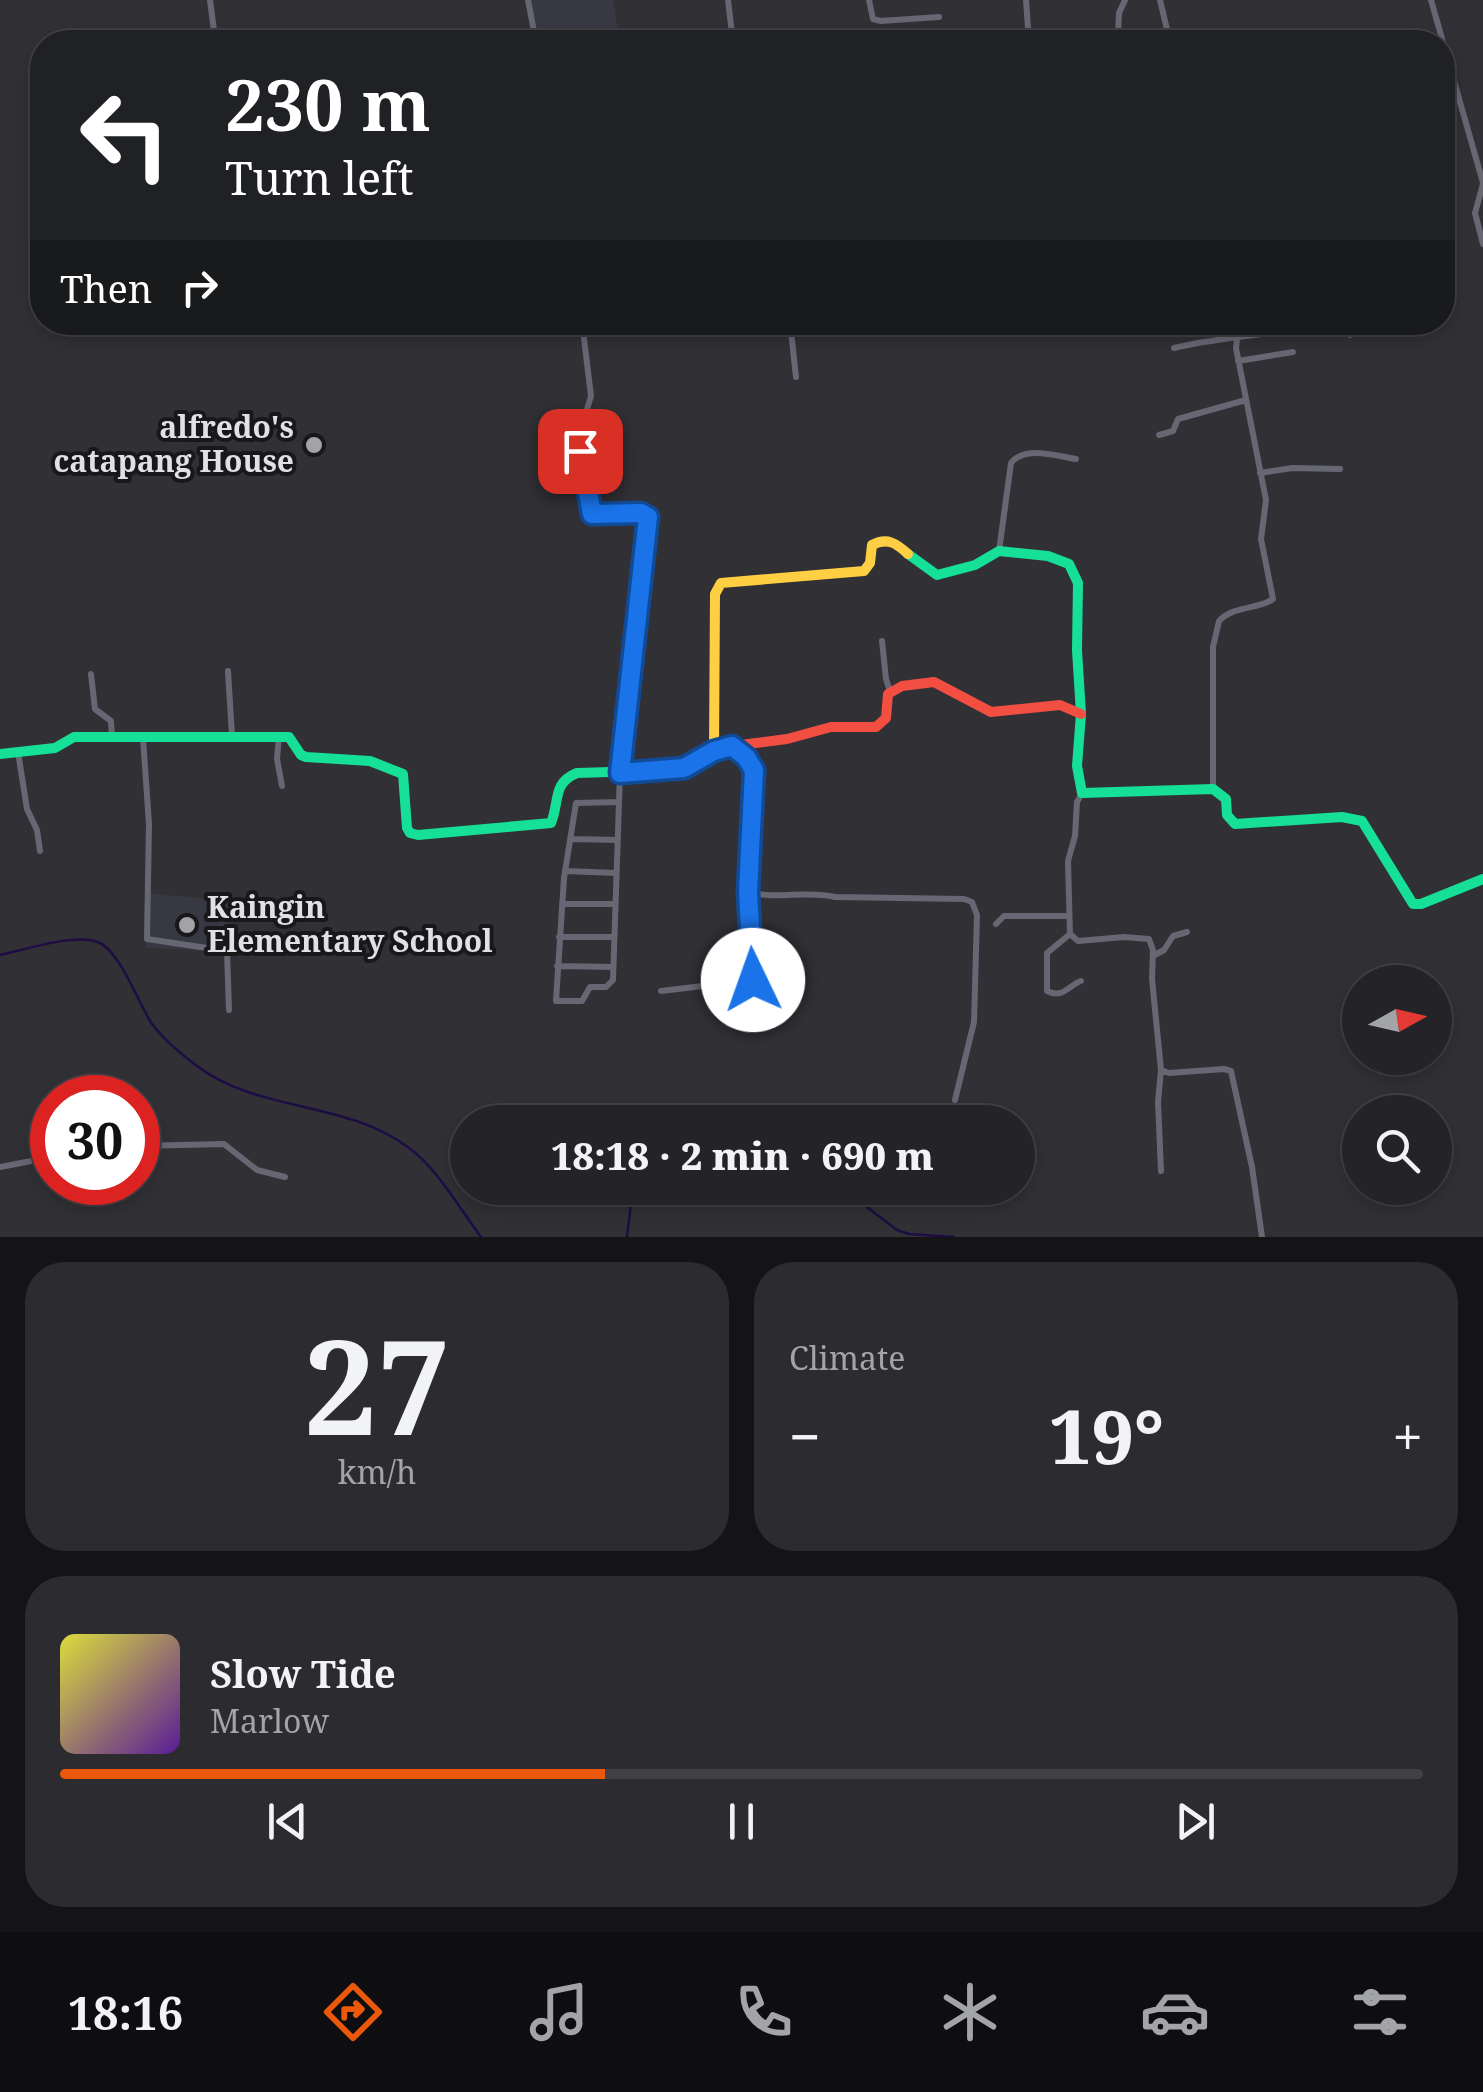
<!DOCTYPE html>
<meta charset="utf-8">
<style>
:root{--surface:#242428;--page:#2c2c30;--text:#f1f3f6;--muted:#a3a4a8;--line:#414145;--accent:#ea580c}
body{margin:0;font-family:"Noto Serif",serif;background:var(--page);color:var(--text);height:100vh;display:flex;flex-direction:column;font-size:38px;white-space:nowrap}
*{box-sizing:border-box;margin:0}
p{font-size:32px;color:var(--muted)}
.icon{flex:none;width:55px;height:55px;fill:none;stroke:currentColor;stroke-width:2;stroke-linecap:round;stroke-linejoin:round}
.map{position:relative;height:1237px;overflow:hidden}
.sheet{display:flex;flex-direction:column;gap:25px;padding:25px;background:#141416;flex:1}
.sheet>*{flex:none}
.top-card{position:absolute;left:30px;top:30px;width:1425px;height:305px;border-radius:40px;box-shadow:0 5px 15px #0003,0 0 0 2px var(--line);background:#202124;color:#fff;overflow:hidden}
.needle{width:65px;rotate:82deg}
.tools{position:absolute;left:1342px;top:965px;display:grid;gap:20px}
.tools a{display:grid;place-items:center;width:110px;height:110px;border-radius:50%;background:var(--surface);box-shadow:0 5px 15px #0003,0 0 0 2px var(--line);font-size:50px}
.speed{position:absolute;left:30px;top:1075px;display:flex;gap:20px;font-size:50px;font-weight:700;text-align:center}
.speed>*{display:grid;place-content:center;width:130px;height:130px;border-radius:50%;background:var(--surface);box-shadow:0 5px 15px #0003,0 0 0 2px var(--line);line-height:1}
.speed .limit{border:15px solid #d22;background:#fff;color:#111}
.pin{position:absolute;display:grid;place-items:center;width:85px;height:85px;color:#fff;margin:-42px;border-radius:20px;box-shadow:0 5px 15px #0006}
.me{position:absolute;width:110px;margin:-55px;rotate:357deg;stroke-linejoin:round;filter:drop-shadow(0 0 8px #0008)}
.turn{display:flex;align-items:center;gap:35px;height:210px;padding:0 30px;font-size:45px}
.turn .icon{width:130px;height:130px;stroke-width:2.5}
.turn b{display:block;font-size:70px;line-height:85px}
.then{display:flex;align-items:center;height:95px;padding:0 30px;background:#0003;gap:20px;font-size:38px}
.big{font-size:75px;font-weight:800;line-height:1.1}
.sheet .tile{flex:1;display:flex;flex-direction:column;justify-content:center;gap:15px;min-width:0;padding:0 35px;border-radius:40px;background:var(--page)}
.sheet .dial{align-items:center;gap:0}
.dial b{font-size:130px;line-height:1}
.song{display:flex;align-items:center;gap:30px}
.cover{width:120px;height:120px;border-radius:15px;background:linear-gradient(135deg,hsl(60 70% 55%),hsl(270 70% 35%))}
.played{height:10px;border-radius:5px;background:linear-gradient(90deg,var(--accent) 40%,var(--line) 40%)}
.keys{display:flex;justify-content:space-around;direction:ltr}
.heat{display:flex;justify-content:space-between;align-items:center;font-size:55px;direction:ltr}
.sheet .tiles{flex:1;display:grid;gap:25px;grid-template-columns:1fr 1fr}
.tile:last-child{grid-column:span 2}
.trip{position:absolute;left:450px;top:1105px;width:585px;height:100px;border-radius:50px;background:var(--surface);box-shadow:0 5px 15px #0003,0 0 0 2px var(--line);font-weight:800;line-height:100px;text-align:center}
.menu{display:flex;height:160px;justify-content:space-around;align-items:center;background:#0e0e10;color:var(--muted)}
.menu .icon{width:70px;height:70px}
.menu .selected{color:var(--accent)}
.menu b{font-size:45px;color:var(--text)}
.map>svg:first-child{display:block}
</style>
<div class="map">
<svg width="1483" height="1237" viewBox="0 0 1483 1237">
<rect width="100%" height="100%" fill="#303035"/>
<path fill="#383843" d="M527,0H613L620,42H536Z
M146,893L229,901L227,951L146,948Z"/>
<g fill="none" stroke-linecap="round" stroke-linejoin="round">
<path stroke="#1d0d44" stroke-width="2.5" d="M0,955C24,950 75,933 98,942C121,952 138,1003 152,1024C164,1040 181,1054 197,1066C259,1113 346,1100 409,1148C438,1169 459,1208 481,1237
M668,1122C692,1116 712,1114 736,1122
M823,1188L851,1195L897,1230L909,1234L954,1237
M627,1237L633,1188"/>
<path stroke="#676774" stroke-width="6" d="M210,0L214,31
M528,0L536,42
M728,0L733,42
M869,0L873,19L881,21L939,17
M1026,0L1029,42
M1160,0L1170,42
M1431,0L1483,183
M1118,36L1119,13L1125,0
M1483,184L1475,213L1483,244
M582,322L591,396L576,446L580,451L589,510C606,523 631,507 648,517L620,773L613,980L606,987H590L582,1001H556L564,878L576,803L619,802
M790,322L796,377
M1338,322L1350,335
M1174,348C1223,336 1273,336 1321,322
M1238,361L1293,352
M1159,435L1173,431L1178,419L1246,400
M1260,473L1292,468L1340,469
M999,551L1011,463C1025,445 1056,456 1076,459
M882,641L886,679L890,691
M228,671L232,736
M91,674L95,709L111,721L112,738
M279,736L277,759L282,786
M143,738L149,824L147,939L227,951L229,1010
M18,752L27,809L37,830L40,851
M1213,789V647L1219,621C1234,605 1258,610 1273,599L1261,539L1266,500L1236,348L1239,322
M570,839L617,840
M565,871L616,873
M748,892C777,900 806,890 835,897L964,899L972,902L977,915L974,1022L955,1100
M562,904H615
M996,924L1004,916H1068
M1070,934L1078,941L1124,937L1149,939L1153,950L1152,979L1161,1070L1169,1073L1224,1069L1231,1071L1252,1167L1262,1237
M1070,934L1068,861L1075,836L1077,802L1082,793
M1070,934L1047,953V991C1063,999 1069,985 1081,981
M559,937H614
M1153,956L1164,950L1173,936L1187,932
M557,966L613,967
M661,991L753,980L748,892L756,777L751,763L733,746
M1161,1070L1158,1102L1161,1171
M138,1146L224,1144L257,1170L285,1177
M0,1167L52,1157"/>
<path stroke="#16e098" stroke-width="10" d="M908,554L937,575L975,565L999,551L1048,556L1069,564L1078,583L1077,650L1081,714L1077,766L1082,793L1213,789L1226,799L1227,815L1235,824L1342,817L1362,821L1413,904H1421L1483,879
M0,754L55,748L74,737H289L301,755L306,757L370,761L403,774L407,828L410,833L418,835L551,823C560,801 552,783 577,773L676,770L701,759"/>
<path stroke="#ffcf43" stroke-width="10" d="M714,751L715,594L721,583L864,571L870,563L872,545C887,537 896,543 908,554"/>
<path stroke="#f24e42" stroke-width="10" d="M701,759L732,746L787,739L831,727H876L886,718L888,694L902,686L934,682L991,712L1060,705L1081,714"/>
</g>
<g fill="none" stroke-linecap="round" stroke-linejoin="round">
<g stroke="#114b97" stroke-width="25">
<path id="route" d="M580,451L592,514L641,513L648,517L620,773L684,768L714,751L732,746L746,757L754,770L748,892L753,980"/>
</g>
<use href="#route" stroke="#1a73e8" stroke-width="18"/>
</g>
<g fill="#a3a3a7" stroke="#18181b" stroke-width="4">
<circle cx="314" cy="445" r="10"/>
<circle cx="187" cy="925" r="10"/>
</g>
<g text-anchor="middle" stroke-width="8" stroke-linejoin="round" paint-order="stroke">
<g font-size="30" font-weight="bold" fill="#e1e1e5" stroke="#18181b" text-anchor="end">
<text x="294" y="438">alfredo's<tspan x="294" dy="34">catapang House</tspan></text>
<text x="207" y="918" text-anchor="start">Kaingin<tspan x="207" dy="34">Elementary School</tspan></text>
</g>
</g>
</svg>
<div class="tools">
<a><svg class="needle" viewBox="-14 -14 28 28"><path d="M0-13l5 13h-10z" fill="#e53935"/><path d="M0 13l5-13h-10z" fill="#a3a4a8"/></svg></a>
<a><svg class="icon" aria-label="search" viewBox="0 0 24 24"><circle cx="10" cy="10" r="6"/><path d="M15 15l6 6"/></svg></a>
</div>
<div class="speed"><div class="limit">30</div></div>
<div class="pin" style="left:580px;top:451px;background:#d93025"><svg class="icon" aria-label="arrive" viewBox="0 0 24 24"><path d="M6 21V4h12l-3 4 3 4H6"/></svg></div>
<svg class="me" style="left:753px;top:980px" viewBox="-20 -20 40 40"><circle r="19" fill="#fff"/><path d="M0-13L10 11 0 6-10 11z" fill="#1a73e8"/></svg>
<div class="trip">18:18 · 2 min · 690 m</div>
<div class="top-card">
<div class="turn"><svg class="icon" aria-label="left" viewBox="0 0 24 24"><path d="M17 20v-9H6M10 6l-5 5 5 5"/></svg><div><b>230 m</b>Turn left</div></div>
<div class="then">Then<svg class="icon" aria-label="right" viewBox="0 0 24 24"><path d="M7 20v-9h11M14 6l5 5-5 5"/></svg></div>
</div>
</div>
<section class="sheet">
<div class="tiles">
<div class="tile dial"><b>27</b><p>km/h</p></div>
<div class="tile"><p>Climate</p>
<div class="heat"><a>−</a><b class="big">19°</b><a>+</a></div>
</div>
<div class="tile">
<div class="song"><i class="cover"></i><div><b>Slow Tide</b><p>Marlow</p></div></div>
<div class="played"></div>
<div class="keys"><svg class="icon" aria-label="previous" viewBox="0 0 24 24"><path d="M18 5L8 12l10 7zM5 5v14"/></svg><svg class="icon" aria-label="pause" viewBox="0 0 24 24"><path d="M8 5v14M16 5v14"/></svg><svg class="icon" aria-label="next" viewBox="0 0 24 24"><path d="M6 5l10 7-10 7zM19 5v14"/></svg></div>
</div>
</div>
</section>
<nav class="menu">
<b>18:16</b>
<svg class="icon selected" aria-label="directions" viewBox="0 0 24 24"><path d="M12 3l9 9-9 9-9-9zM9 14v-3h6M13 9l2 2-2 2"/></svg>
<svg class="icon" aria-label="music" viewBox="0 0 24 24"><path d="M9 18V5l10-2v13"/><circle cx="6" cy="18" r="3"/><circle cx="16" cy="16" r="3"/></svg>
<svg class="icon" aria-label="phone" viewBox="0 0 24 24"><path d="M5 4h4l2 5-3 2q2 4 5 5l2-3 5 2v4C11 20 4 13 5 4z"/></svg>
<svg class="icon" aria-label="climate" viewBox="0 0 24 24"><path d="M12 3v18M4 7l16 10M4 17L20 7"/></svg>
<svg class="icon" aria-label="car" viewBox="0 0 24 24"><path d="M5 17H2v-5l4-1 3-4h7l3 4 3 1v5h-3M9 17h6M6 11h13"/><circle cx="7" cy="17" r="2"/><circle cx="17" cy="17" r="2"/></svg>
<svg class="icon" aria-label="filters" viewBox="0 0 24 24"><path d="M4 7h16M4 17h16"/><circle cx="9" cy="7" r="2"/><circle cx="15" cy="17" r="2"/></svg>
</nav>
